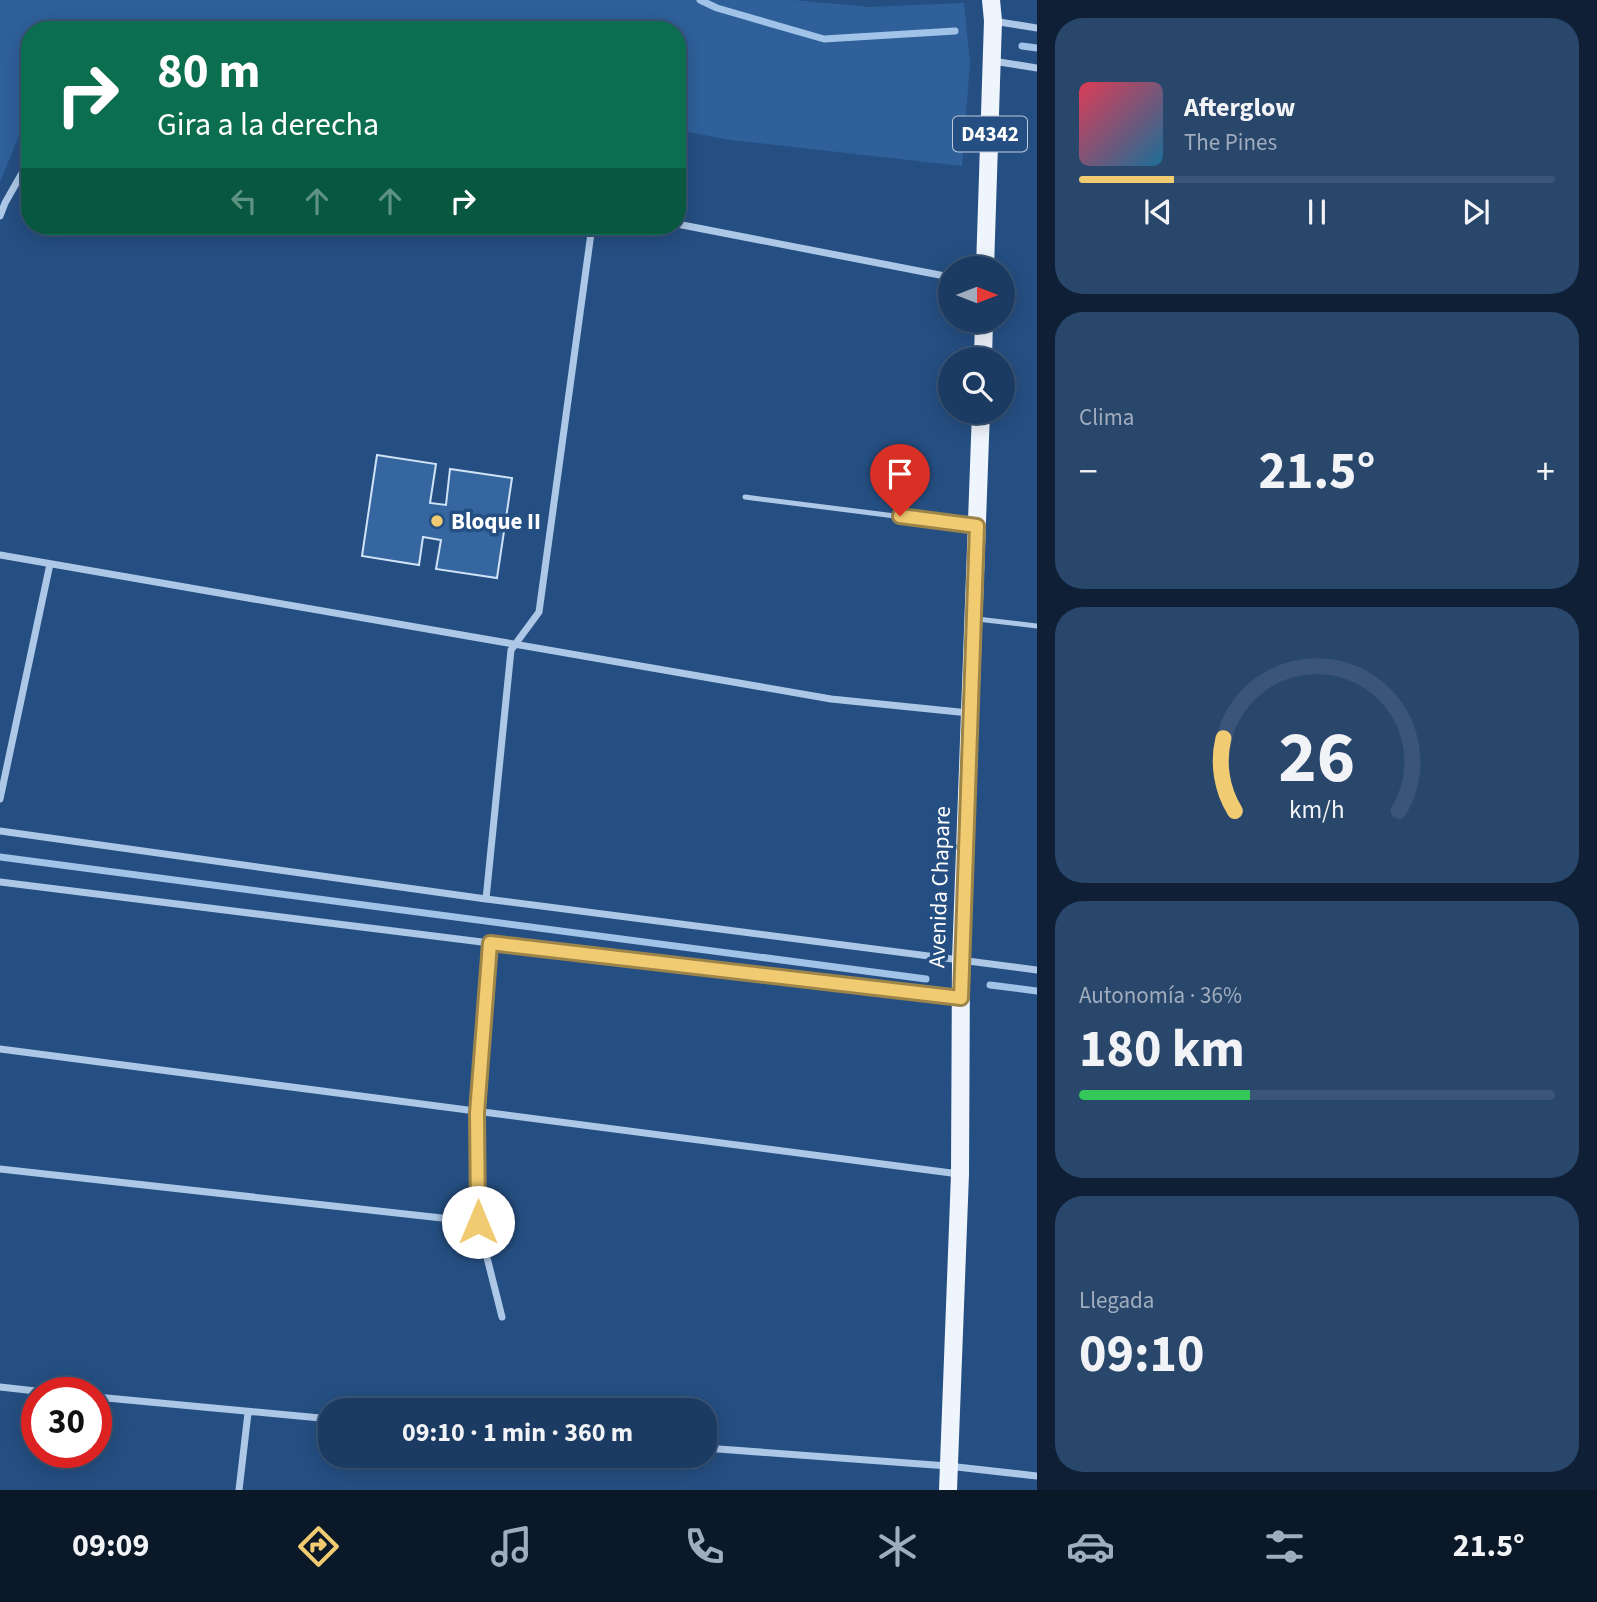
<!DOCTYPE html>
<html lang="es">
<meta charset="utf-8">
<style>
:root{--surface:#1c3b62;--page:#29466b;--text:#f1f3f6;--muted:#a0adbe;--line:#3a5577;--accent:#f1cb71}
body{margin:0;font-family:"Source Sans 3",sans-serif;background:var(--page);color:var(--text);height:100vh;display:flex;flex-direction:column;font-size:26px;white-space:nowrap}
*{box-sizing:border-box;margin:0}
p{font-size:23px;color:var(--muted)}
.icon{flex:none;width:38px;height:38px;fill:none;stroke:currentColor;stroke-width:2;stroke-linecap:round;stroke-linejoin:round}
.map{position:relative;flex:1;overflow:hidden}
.side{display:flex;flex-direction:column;gap:18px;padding:18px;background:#0f2036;width:560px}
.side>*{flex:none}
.hud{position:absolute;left:21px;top:21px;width:665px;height:214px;border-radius:28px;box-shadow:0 4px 18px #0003,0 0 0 2px var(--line);background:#0b6e4f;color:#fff;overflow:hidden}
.needle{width:46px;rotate:90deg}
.fabs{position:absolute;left:938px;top:256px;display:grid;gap:14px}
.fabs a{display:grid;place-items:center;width:77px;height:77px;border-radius:50%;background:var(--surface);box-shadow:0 4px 18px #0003,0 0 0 2px var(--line);font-size:35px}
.speed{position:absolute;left:21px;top:1377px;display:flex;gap:14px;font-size:35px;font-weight:700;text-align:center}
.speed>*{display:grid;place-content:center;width:91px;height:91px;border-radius:50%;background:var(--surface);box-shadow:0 4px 18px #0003,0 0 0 2px var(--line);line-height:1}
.speed .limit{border:10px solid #d22;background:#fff;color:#111}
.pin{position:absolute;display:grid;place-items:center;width:60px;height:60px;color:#fff;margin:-72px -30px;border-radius:50% 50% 50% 0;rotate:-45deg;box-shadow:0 0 7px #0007}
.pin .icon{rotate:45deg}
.me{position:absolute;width:77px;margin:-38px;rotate:0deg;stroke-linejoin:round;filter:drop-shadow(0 0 5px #0008)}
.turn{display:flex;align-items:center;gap:24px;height:147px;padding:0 21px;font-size:32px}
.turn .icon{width:91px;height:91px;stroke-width:2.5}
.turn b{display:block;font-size:49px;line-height:60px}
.lanes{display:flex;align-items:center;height:66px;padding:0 21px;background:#0003;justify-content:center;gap:35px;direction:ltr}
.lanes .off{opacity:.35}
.big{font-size:52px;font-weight:700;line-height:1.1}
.side .tile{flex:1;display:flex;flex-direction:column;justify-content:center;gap:10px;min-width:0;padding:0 24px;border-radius:28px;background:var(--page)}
.side .dial{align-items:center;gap:0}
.dial svg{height:182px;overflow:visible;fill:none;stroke:var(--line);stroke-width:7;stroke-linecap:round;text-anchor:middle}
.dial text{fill:var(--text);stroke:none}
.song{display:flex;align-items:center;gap:21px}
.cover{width:84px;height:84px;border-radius:10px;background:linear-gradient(135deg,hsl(350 70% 55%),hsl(200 70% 35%))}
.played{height:7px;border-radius:4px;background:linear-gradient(90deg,var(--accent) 20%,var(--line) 20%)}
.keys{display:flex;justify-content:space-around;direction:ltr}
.heat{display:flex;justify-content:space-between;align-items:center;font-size:38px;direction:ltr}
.charge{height:10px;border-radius:5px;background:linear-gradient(90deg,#34c759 36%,var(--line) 0)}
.trip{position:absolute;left:318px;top:1398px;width:399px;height:70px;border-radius:28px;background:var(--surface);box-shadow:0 4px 18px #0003,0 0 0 2px var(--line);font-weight:700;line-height:70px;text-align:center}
.tabs{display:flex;height:112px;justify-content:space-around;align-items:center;background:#0b1827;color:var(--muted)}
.tabs .icon{width:49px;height:49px}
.tabs .active{color:var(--accent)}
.tabs b{font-size:32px;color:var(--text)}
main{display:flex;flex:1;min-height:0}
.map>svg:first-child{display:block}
</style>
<main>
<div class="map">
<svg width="1037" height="1490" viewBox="0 0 1037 1490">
<rect width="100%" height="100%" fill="#254f82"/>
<path fill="#2f609a" d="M0,0H794L869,7L964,3L970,62L962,166L730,140L677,130V30H30V109L0,182Z"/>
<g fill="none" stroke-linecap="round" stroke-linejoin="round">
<path stroke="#a1c3e8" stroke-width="7" d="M700,0L717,8L824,39L955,31
M1022,46L1037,48
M0,857L926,979
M990,985L1037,991"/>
</g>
<path fill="#35669f" stroke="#d0e2f6" stroke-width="2" d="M377,455L436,464L430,503L446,505L450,469L512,478L497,578L436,569L441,540L423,537L419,565L362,556Z"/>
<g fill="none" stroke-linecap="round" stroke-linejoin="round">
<path stroke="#adc8e7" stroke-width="5" d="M745,497L974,526
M977,619L1037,626"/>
<path stroke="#adc8e7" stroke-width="7" d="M993,21L1037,28
M993,61L1037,68
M0,216L5,203L30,159
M677,224L950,277
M0,555L831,699L969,713
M0,799L50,564
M0,831L486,899L1037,970
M0,882L490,943L958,998
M486,899L511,650L539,612L592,226
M490,943L477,1113L478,1222L502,1317
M0,1049L959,1174
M0,1169L478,1222
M0,1387L54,1393
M96,1397L331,1419
M705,1448L948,1466L1037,1476
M239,1490L248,1413"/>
<path stroke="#eff5fd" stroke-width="18" d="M985,268L993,21L991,0
M983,359L984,320
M948,1490L960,1174L961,960L981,411"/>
</g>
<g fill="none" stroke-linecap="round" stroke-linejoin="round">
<g stroke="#9d8449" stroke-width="18">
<path id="route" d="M478,1222L477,1113L490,943L961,998L977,526L900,516"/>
</g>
<use href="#route" stroke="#f1cb71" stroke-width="12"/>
</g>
<circle fill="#f1cb71" stroke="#254f82" stroke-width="2.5" cx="437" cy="521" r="7"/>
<g text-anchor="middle" stroke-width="7" stroke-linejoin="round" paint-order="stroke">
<rect fill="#254f82" stroke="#becada" stroke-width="2" x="953" y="116.5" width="74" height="35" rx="5"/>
<g font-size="21" font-weight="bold" fill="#fff">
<text x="990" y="141">D4342</text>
</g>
<g font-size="23" font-weight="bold" fill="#fff" stroke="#254f82" text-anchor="start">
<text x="451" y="529">Bloque II</text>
</g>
<g font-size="23" fill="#fff" stroke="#254f82">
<text transform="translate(939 887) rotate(-88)" y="8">Avenida Chapare</text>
</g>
</g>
</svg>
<div class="fabs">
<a><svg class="needle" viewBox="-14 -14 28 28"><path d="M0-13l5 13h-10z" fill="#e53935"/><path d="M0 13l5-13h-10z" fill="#a0adbe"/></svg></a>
<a><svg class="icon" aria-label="search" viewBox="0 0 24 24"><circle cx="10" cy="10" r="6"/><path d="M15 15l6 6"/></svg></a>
</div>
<div class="speed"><div class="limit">30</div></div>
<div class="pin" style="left:900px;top:516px;background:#d93025"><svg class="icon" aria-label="arrive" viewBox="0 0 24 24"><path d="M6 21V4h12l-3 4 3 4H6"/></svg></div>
<svg class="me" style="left:478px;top:1222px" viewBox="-20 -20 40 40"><circle r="19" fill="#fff"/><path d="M0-13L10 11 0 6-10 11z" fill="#f1cb71"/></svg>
<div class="trip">09:10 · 1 min · 360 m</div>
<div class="hud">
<div class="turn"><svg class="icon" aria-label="right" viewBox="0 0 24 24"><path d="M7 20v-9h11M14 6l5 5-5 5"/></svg><div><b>80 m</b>Gira a la derecha</div></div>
<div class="lanes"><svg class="icon off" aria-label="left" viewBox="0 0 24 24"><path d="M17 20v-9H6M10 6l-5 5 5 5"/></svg><svg class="icon off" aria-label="ahead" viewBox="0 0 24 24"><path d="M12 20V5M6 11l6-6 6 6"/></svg><svg class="icon off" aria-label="ahead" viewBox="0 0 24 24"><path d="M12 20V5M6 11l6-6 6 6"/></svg><svg class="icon" aria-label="right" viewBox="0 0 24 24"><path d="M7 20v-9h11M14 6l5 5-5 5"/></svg></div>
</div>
</div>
<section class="side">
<div class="tile">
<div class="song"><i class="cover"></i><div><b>Afterglow</b><p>The Pines</p></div></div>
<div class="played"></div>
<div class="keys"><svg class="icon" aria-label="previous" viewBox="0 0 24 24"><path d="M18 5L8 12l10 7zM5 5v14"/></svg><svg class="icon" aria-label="pause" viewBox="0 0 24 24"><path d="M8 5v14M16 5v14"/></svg><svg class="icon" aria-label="next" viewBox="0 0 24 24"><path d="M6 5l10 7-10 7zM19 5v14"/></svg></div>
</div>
<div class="tile"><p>Clima</p>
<div class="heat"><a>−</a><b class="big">21.5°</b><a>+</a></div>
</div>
<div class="tile dial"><svg viewBox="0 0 100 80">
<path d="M14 69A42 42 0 1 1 86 69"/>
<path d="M14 69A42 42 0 0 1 9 37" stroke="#f1cb71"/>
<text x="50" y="56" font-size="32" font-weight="700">26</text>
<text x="50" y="72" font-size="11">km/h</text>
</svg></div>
<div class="tile"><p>Autonomía · 36%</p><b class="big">180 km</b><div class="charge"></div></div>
<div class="tile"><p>Llegada</p><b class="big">09:10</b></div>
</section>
</main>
<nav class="tabs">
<b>09:09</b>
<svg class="icon active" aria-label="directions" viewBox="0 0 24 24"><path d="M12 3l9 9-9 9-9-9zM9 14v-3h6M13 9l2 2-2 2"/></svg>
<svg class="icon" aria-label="music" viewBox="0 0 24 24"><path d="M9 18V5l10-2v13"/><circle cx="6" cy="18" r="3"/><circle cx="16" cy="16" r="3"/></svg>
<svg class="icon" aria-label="phone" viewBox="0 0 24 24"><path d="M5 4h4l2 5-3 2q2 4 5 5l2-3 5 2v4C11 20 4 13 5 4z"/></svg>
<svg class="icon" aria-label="climate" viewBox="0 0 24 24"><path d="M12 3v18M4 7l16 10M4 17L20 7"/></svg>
<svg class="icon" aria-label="car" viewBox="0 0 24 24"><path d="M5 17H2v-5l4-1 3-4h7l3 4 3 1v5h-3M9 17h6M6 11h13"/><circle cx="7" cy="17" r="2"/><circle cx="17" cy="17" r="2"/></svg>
<svg class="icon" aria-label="filters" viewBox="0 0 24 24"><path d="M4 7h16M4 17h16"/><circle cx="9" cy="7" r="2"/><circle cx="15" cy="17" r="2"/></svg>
<b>21.5°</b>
</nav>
